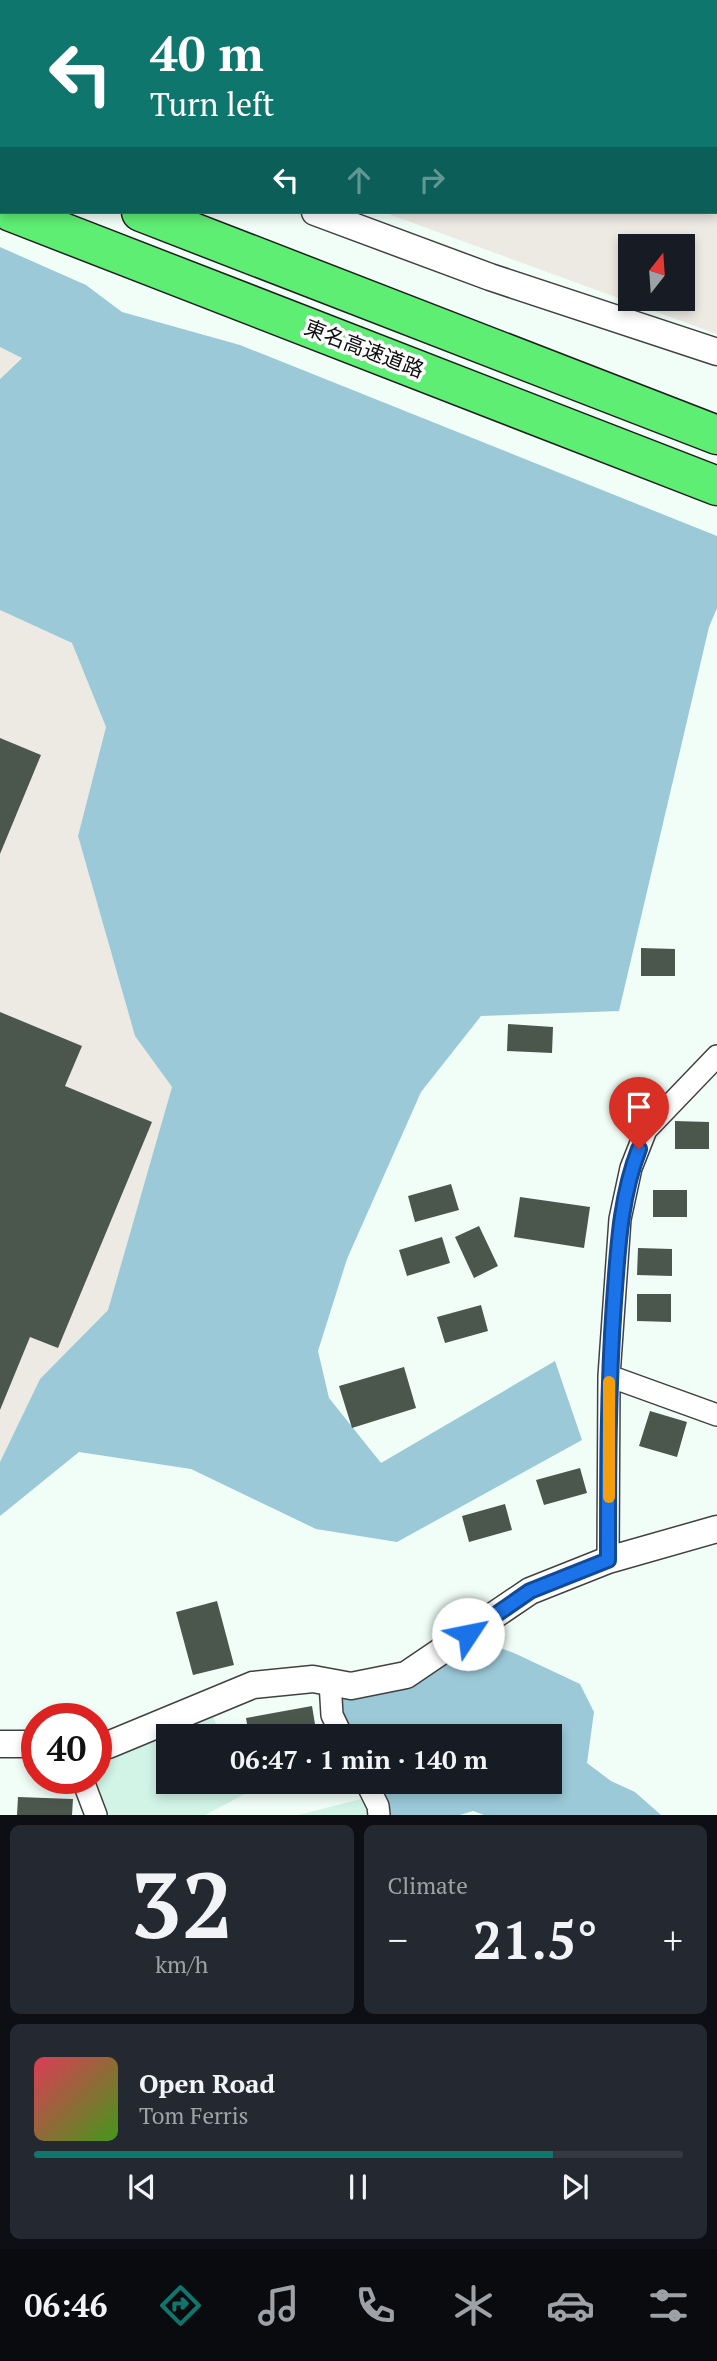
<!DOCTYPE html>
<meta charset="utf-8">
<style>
:root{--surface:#171b24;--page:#242831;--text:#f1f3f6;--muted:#9ea1a6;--line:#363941;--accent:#0f766e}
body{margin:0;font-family:"PT Serif","Noto Sans JP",serif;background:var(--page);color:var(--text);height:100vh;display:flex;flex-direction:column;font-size:26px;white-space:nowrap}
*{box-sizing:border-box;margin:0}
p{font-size:23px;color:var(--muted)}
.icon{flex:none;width:38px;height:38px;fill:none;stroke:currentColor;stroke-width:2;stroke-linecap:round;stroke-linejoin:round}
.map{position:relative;height:1815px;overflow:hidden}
.side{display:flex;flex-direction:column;gap:10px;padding:10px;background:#0d0f14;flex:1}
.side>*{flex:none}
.guide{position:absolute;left:0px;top:0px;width:718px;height:214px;box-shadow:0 4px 10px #0003;background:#0f766e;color:#fff;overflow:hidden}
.needle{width:46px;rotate:17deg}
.tools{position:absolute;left:618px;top:234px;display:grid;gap:14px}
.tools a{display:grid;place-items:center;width:77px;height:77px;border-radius:0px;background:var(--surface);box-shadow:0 4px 10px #0003;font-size:35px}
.speed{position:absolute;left:21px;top:1703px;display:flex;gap:14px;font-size:35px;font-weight:700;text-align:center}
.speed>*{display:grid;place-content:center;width:91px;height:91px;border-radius:50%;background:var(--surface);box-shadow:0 4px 10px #0003;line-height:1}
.speed .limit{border:10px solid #d22;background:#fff;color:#111}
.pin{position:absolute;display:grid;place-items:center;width:60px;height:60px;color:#fff;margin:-72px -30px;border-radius:50% 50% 50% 0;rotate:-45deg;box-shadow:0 0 7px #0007}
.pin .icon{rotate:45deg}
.me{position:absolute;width:77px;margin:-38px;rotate:56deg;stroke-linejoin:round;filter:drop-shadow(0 0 5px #0008)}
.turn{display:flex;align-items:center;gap:24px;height:147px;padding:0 35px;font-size:32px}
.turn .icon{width:91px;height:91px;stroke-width:2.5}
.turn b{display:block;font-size:49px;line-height:60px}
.lanes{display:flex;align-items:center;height:66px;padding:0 35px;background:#0003;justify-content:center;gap:35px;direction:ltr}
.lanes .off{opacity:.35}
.big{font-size:52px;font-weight:600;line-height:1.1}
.side .widget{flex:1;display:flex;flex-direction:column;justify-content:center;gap:10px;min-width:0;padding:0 24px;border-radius:10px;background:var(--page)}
.side .dial{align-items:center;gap:0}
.dial b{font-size:91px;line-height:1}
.song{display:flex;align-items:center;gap:21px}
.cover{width:84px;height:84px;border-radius:10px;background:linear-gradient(135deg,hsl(350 70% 55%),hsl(100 70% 35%))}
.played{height:7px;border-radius:4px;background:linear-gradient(90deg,var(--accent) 80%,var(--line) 80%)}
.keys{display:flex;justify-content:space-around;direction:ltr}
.heat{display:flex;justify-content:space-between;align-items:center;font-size:38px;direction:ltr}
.side .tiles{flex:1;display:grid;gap:10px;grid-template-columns:1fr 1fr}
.widget:last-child{grid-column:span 2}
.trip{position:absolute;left:156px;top:1724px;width:406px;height:70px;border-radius:0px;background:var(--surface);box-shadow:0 4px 10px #0003;font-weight:600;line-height:70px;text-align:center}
.menu{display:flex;height:112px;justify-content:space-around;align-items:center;background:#090b0e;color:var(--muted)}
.menu .icon{width:49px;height:49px}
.menu .current{color:var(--accent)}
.menu b{font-size:32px;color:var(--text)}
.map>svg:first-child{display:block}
</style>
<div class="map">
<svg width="717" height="1815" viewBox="0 0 717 1815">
<rect width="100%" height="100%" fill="#f0fef7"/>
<path fill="#ede9e3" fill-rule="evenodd" d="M0,0H717V334L383,212H716V2H2V54ZM630,247H682V299H630Z
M0,347L22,357L0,379Z
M0,610L72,643L106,727L78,836L135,1036L172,1087L108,1310L40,1379L0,1462Z"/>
<path fill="#d1f4e6" d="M208,1704L221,1736H168V1782H240L245,1794L205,1815H95L85,1778H96V1746Z
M373,1796L378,1815H298Z"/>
<path fill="#9bc9d8" d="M0,247L86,285L122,312L240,345L717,536V608L709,627L619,1011L481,1016L421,1092L347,1259L318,1351L329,1398L381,1463L555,1361L582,1440L397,1542L316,1529L191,1469L79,1452L0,1516V1462L40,1379L108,1310L172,1087L135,1036L78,836L106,727L72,643L0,610V379L22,358L0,347Z
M478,1640L514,1653L580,1684L594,1712L587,1763L611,1781L635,1792L661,1815H484L473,1811L460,1815H389L374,1782H550V1736H343L330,1682L398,1689Z"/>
<path fill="#4b574c" d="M0,738L41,755L0,854Z
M641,948L675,949V976H641Z
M0,1012L82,1046L65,1086L152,1122L58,1348L30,1337L0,1410Z
M508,1024L553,1027L552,1053L507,1051Z
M675,1121L709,1122V1149H675Z
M451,1184L459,1210L415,1222L408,1196Z
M653,1190H687V1217H653Z
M520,1197L590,1207L584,1248L514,1237Z
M479,1226L498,1266L474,1278L455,1237Z
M442,1237L450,1263L407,1276L399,1250Z
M638,1248L672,1249V1276L637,1275Z
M637,1294H671V1322L637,1321Z
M481,1305L488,1331L445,1343L437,1317Z
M404,1367L416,1408L352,1428L339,1386Z
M650,1411L687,1422L677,1457L639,1446Z
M580,1468L587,1493L544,1505L536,1480Z
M505,1504L512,1530L469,1542L462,1516Z
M217,1601L234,1665L193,1675L176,1612Z
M312,1706L317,1736H249L246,1718Z
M18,1797L73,1799L72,1815H17Z"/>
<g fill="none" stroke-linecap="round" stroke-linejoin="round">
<g stroke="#414141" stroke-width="24">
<path id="minor" d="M609,1376L620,1219L631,1168L646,1130L717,1056
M608,1560L609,1376L717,1415
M330,1682L332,1715L342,1736
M82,1778L96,1815
M366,1782L378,1806L379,1815"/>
</g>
<g stroke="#414141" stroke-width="29">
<path id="tertiary" d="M0,79L2,80
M315,212L490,277L717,352
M0,1744H37
M96,1745H108L253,1685L313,1679L351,1686L406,1675L530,1591L608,1560L717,1529"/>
</g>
<g stroke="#1f1f1f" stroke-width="41">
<path id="motorway" d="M0,156L2,157
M11,212L717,486
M141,212L717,435"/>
</g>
<use href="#minor" stroke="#fff" stroke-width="21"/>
<use href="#tertiary" stroke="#fff" stroke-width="26"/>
<use href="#motorway" stroke="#5eee74" stroke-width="38"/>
</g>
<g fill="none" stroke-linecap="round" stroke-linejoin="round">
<g stroke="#114b97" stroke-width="18">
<path id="route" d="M468,1634L530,1591L608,1560C608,1474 608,1388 614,1302C618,1250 620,1198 639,1149"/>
</g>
<use href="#route" stroke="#1a73e8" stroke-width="12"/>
<path stroke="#f59e0b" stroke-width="12" d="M609,1497V1382"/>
</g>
<g text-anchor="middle" stroke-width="7" stroke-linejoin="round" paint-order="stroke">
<g font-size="21" fill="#0e0e0e" stroke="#fff">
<text transform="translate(364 349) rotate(21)" y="7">東名高速道路</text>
</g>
</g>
</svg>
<div class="tools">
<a><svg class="needle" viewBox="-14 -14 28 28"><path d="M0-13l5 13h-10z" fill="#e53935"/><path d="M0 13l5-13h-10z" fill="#9ea1a6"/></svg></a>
</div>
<div class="speed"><div class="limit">40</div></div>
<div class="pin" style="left:639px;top:1149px;background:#d93025"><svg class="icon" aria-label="arrive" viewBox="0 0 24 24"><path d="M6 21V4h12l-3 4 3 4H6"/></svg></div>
<svg class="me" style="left:468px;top:1634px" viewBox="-20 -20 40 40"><circle r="19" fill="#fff"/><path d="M0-13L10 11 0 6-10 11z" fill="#1a73e8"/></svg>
<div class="trip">06:47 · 1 min · 140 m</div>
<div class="guide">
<div class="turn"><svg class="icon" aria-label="left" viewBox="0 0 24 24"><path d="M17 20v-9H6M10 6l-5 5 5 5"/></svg><div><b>40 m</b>Turn left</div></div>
<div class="lanes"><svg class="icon" aria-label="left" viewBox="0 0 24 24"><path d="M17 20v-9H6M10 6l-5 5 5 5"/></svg><svg class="icon off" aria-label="ahead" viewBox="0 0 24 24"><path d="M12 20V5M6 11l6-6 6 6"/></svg><svg class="icon off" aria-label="right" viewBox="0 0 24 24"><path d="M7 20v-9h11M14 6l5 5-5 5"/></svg></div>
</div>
</div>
<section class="side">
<div class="tiles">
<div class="widget dial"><b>32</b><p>km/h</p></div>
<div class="widget"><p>Climate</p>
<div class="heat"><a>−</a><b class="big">21.5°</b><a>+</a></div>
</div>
<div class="widget">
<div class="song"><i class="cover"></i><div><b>Open Road</b><p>Tom Ferris</p></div></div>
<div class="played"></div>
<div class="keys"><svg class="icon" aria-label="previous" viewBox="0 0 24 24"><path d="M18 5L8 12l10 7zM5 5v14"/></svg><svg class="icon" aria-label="pause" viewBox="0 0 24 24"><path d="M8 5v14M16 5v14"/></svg><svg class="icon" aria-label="next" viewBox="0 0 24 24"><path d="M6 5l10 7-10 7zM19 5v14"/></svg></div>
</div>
</div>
</section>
<nav class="menu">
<b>06:46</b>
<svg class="icon current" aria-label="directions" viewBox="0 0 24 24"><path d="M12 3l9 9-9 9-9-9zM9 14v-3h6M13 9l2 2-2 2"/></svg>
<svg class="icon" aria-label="music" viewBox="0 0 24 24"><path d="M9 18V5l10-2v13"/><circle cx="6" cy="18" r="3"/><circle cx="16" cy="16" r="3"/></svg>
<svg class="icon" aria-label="phone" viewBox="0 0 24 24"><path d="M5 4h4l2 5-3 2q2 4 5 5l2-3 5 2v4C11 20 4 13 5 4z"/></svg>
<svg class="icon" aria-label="climate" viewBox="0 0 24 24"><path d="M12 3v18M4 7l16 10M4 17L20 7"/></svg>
<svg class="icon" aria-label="car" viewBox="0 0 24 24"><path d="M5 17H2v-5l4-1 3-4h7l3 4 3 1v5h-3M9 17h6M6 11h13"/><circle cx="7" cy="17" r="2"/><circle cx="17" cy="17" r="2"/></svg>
<svg class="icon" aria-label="filters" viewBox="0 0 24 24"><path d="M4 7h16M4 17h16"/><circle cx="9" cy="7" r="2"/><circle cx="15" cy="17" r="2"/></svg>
</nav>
